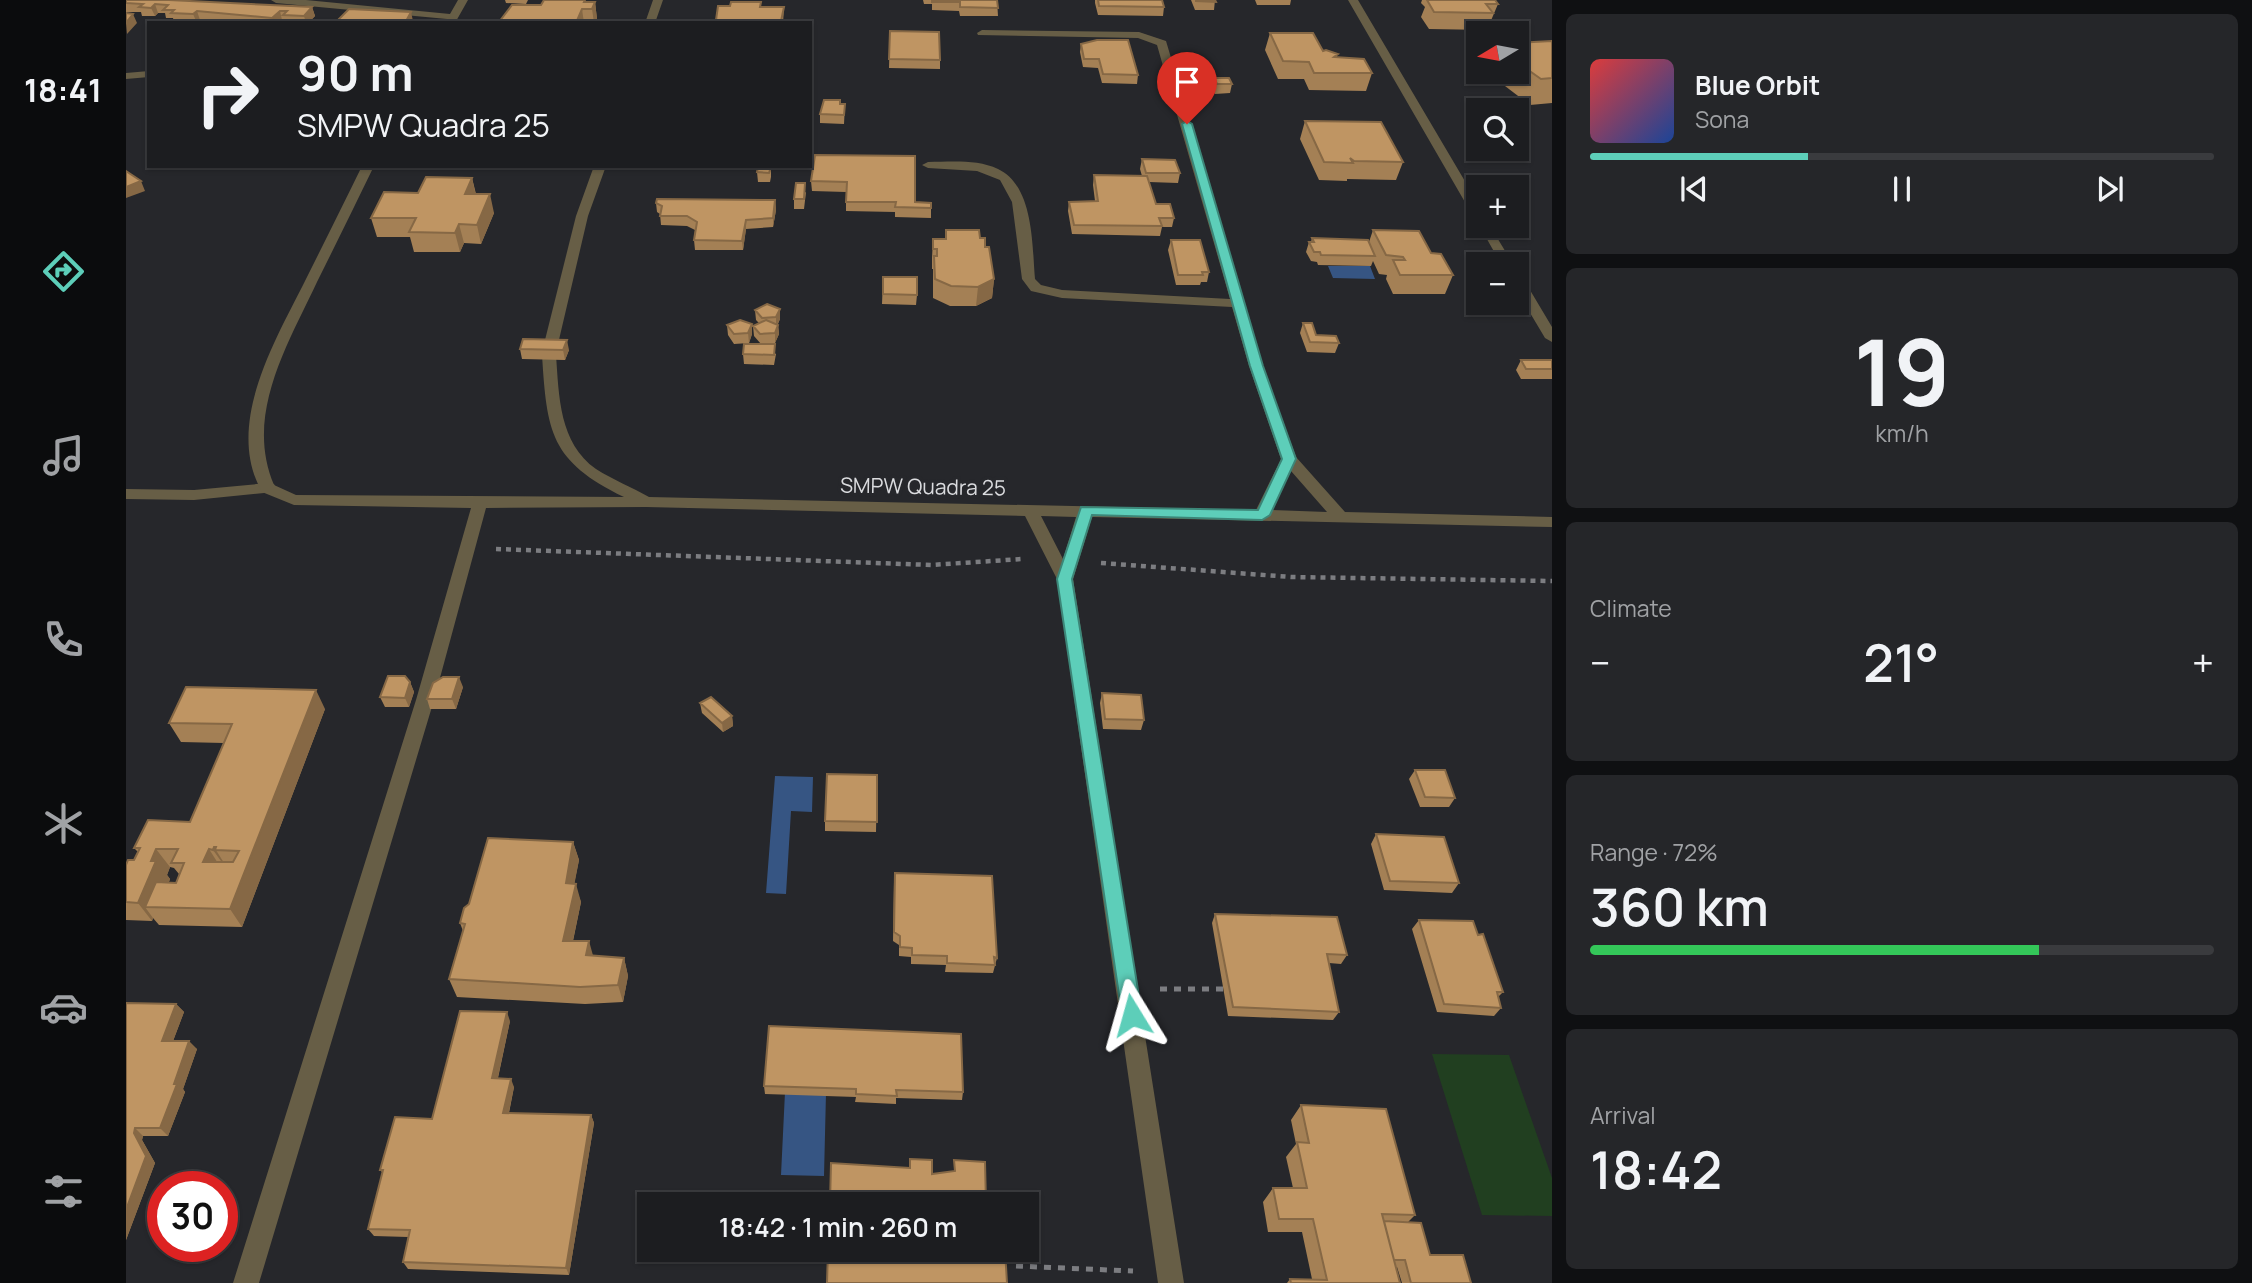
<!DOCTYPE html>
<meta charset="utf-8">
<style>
:root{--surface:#1c1d20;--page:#252629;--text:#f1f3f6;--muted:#a0a2a5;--line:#3a3b3e;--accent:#5dceb9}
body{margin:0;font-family:Manrope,sans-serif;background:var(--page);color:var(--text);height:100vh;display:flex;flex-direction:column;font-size:26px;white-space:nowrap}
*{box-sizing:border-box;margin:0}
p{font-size:23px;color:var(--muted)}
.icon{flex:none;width:38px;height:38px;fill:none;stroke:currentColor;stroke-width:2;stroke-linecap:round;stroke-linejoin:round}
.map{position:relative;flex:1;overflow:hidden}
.details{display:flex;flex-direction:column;gap:14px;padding:14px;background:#0f1012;width:700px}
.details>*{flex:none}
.guide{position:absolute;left:21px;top:21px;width:665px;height:147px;border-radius:0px;box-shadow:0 2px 5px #0004,0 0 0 2px var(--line);background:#1c1d20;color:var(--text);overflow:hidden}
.needle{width:46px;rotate:260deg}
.fabs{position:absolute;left:1340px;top:21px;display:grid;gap:14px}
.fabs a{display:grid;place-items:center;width:63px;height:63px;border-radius:0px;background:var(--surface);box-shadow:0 2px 5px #0004,0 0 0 2px var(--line);font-size:35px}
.speed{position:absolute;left:21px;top:1171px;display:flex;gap:14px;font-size:35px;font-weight:700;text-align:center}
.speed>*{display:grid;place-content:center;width:91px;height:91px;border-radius:50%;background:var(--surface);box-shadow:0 2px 5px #0004,0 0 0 2px var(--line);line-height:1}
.speed .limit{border:10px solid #d22;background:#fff;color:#111}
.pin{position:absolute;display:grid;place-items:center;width:60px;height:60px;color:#fff;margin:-72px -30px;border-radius:50% 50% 50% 0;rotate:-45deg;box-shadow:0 0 7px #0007}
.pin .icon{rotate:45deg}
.me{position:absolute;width:77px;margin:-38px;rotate:352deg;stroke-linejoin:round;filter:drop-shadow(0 0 5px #0008)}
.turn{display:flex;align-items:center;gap:24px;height:147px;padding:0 35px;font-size:32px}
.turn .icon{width:91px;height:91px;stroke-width:2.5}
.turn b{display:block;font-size:49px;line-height:60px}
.big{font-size:52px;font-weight:600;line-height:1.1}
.details .tile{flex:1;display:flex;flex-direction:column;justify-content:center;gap:10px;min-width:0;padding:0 24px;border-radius:10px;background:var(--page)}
.details .dial{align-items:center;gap:0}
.dial b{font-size:91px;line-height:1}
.song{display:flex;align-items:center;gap:21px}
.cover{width:84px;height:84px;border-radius:10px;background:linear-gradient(135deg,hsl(0 70% 55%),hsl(220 70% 35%))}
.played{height:7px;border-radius:4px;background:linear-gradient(90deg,var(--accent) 35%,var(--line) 35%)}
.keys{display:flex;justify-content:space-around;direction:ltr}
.heat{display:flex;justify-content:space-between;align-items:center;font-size:38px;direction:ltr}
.charge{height:10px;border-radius:5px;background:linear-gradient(90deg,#34c759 72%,var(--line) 0)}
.trip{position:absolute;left:511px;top:1192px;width:402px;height:70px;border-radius:0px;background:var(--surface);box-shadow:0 2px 5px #0004,0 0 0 2px var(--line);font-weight:600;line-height:70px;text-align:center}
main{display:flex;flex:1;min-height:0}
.dock{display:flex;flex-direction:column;width:126px;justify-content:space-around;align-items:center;background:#0b0c0d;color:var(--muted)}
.dock .icon{width:49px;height:49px}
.dock .current{color:var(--accent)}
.dock b{font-size:32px;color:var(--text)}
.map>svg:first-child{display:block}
</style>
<main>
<nav class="dock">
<b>18:41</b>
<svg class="icon current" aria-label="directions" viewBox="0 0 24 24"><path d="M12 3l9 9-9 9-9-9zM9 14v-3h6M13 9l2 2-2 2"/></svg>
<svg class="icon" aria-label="music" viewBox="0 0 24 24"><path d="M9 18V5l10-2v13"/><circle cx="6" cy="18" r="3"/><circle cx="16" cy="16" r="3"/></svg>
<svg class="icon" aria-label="phone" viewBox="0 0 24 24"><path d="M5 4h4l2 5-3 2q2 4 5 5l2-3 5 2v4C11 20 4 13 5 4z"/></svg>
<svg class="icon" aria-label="climate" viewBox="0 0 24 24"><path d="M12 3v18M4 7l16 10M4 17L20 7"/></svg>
<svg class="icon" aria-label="car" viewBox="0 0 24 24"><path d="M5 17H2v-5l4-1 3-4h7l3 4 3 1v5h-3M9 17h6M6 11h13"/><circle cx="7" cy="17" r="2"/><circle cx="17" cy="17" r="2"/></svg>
<svg class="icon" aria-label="filters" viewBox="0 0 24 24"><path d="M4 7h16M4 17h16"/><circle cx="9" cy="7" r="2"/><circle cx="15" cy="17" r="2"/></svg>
</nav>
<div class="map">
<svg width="1426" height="1283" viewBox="0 0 1426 1283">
<rect width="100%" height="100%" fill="#26272b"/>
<path fill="#213f20" d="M1306,1054L1383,1055L1426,1178V1216L1356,1215Z"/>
<path fill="#365583" d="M1202,266H1244L1249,279L1207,278Z
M649,776L687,777L686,812L665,811L660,894L640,893Z
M659,1092L700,1093L698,1176L655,1175Z"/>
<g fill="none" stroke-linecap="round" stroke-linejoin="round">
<path stroke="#7c7d81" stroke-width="4.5" stroke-dasharray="5 5" stroke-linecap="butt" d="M370,549L805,565L896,559
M975,563L1165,577L1426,581"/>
<path stroke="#7c7d81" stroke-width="5" stroke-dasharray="7 7" stroke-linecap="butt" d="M1034,989H1103
M890,1266L1007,1271"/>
<path fill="#675e46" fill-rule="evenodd" d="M142,483L148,484L150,488L148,492L68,500L0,499V489L68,490Z"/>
<path fill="#675e46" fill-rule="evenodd" d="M145,0H180L324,14L332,0H342L329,23H319L321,19L150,3Z
M527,0H537L529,23H519Z
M1222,0H1232L1353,205V220L1347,216Z
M856,30L1013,32L1040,41L1137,366L1170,457L1219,512L1426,517V527L966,517L947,579L1058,1283H1032L931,579L899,516L520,507L360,508L308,700L133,1283H107L290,700L345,508L168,505L136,492C98,425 149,341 179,281C198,243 217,205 236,166H248C229,205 210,244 191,282C162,344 118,415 148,485L170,495L498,497C424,461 421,432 416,355L423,351L430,355C433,396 433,443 470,469C487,480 506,487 523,497L1130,510L1155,459L1123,366L1106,307L936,298L905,291L896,279L886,202L874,180L851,171L802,168L796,165L802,162C824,162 851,159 872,169C908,186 906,245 909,279L915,285L936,290L1104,299L1031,45L1012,38L852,35L851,33ZM1165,471L1201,512L1146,510ZM915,516L950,517L937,559Z
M23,71V77L0,79V73Z
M468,166H480L462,216L432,344L425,348L420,347L418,344L450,216Z
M1353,225L1364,226L1387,264H1375Z
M1391,276L1398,280L1426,327V342L1419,338L1391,291Z"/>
</g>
<path fill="#a48055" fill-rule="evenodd" d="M0,0L186,7L189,16L182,23H159L158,20H156L153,23H106L74,20L71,23L48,22L47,18H40L39,13H32L29,16H16L15,12H0Z
M379,0H402L400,4L380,3Z
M797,0H871L872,16H834L833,11L806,10V4H798Z
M969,0H1036L1038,7L1037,16L972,15L969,3Z
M1065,0H1089L1088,10H1069Z
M1129,0H1165L1164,5H1131Z
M1296,0H1369L1372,4L1361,30L1303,29L1295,17L1299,7L1295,3Z
M461,2H469L471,19L469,23H373L415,5Z
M635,7H658L657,23H590V20Z
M764,31L814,60V69L763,68Z
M1144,33L1197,51L1246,73L1240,91L1183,90L1178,79H1152L1139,50Z
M1426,41V103L1404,105L1379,86L1380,83L1367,72H1391V43Z
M955,44L1012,75L1011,84L976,83L972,68L957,67L954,52Z
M1088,78L1106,84L1104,93L1089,94L1086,87Z
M714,104H719L718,124L694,123V114Z
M1179,121L1277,162L1270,180L1221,179V181L1193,180L1174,139Z
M689,155L789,202L805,203V218L769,217V212L720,211V192L686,191L685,181Z
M1016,159L1054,173L1052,183L1023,182L1030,204L1048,218L1046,227H1036L1034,236L946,234L942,211L943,202L969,201L967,185L968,175L1016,176L1014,169Z
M645,167V177L644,182H632L631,172Z
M346,178L350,194L368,213L355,244L338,243L334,252H288L284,237H251L245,218L292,193Z
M680,192L678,209H668V199Z
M649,200L650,210L647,227L620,229L617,250H569L568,240L569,230L561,226L535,225L534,214L531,212L530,203Z
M820,230L854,238L859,247L868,279L866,298L850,306H824L807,298V269H806V258L807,239H819Z
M1247,230L1305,253L1327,275L1319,294H1267L1260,279L1261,275L1253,274L1247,261L1245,266L1192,265L1191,262L1185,261L1180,252L1183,242H1185L1186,238L1243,242Z
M1045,240L1083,272L1081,282H1075L1074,285H1050L1042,250Z
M757,277L791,295L790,305L756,304Z
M654,309V319L652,324L653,334L649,343L636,344L650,354L648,365L618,364L617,354L635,344L628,336L627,326L633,323L630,320L629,310Z
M1177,323L1190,335L1213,343L1209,353L1181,352L1174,333Z
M626,324V334L623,343L608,344L602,335L601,325Z
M394,349L443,350L439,360L396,359Z
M1395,360H1426V379H1395L1390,370Z
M284,682L288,692L283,707H259L254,697Z
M337,687L330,709H304L301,699Z
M976,693L1018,720L1015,730L977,729L974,703Z
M574,703L606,716L607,726L597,732L576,713Z
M199,709L116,927L33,925L27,918L26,921L0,920V865L8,860L12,852L8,848L64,822L98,743L55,742L43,723ZM44,867L48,868L53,874L50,883L43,882L44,879L41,875Z
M1289,770L1329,798L1323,807H1294L1283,779Z
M751,775L750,832L699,831V821Z
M1250,834L1333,883L1326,893L1258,890L1245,844Z
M447,842L453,860L448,884L455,902L447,941L467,956L498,958L502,976L497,1002L459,1004L331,997L323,979L337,931L334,923Z
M768,882L871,958L867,973L819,972L820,965L785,964V957L773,956V945L767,941Z
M1089,914L1221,955L1215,964L1203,963L1213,1012L1207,1020L1102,1016L1086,923Z
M1293,920L1352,935L1377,992L1372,997L1375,1008L1368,1016L1311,1012L1286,929Z
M0,1003L50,1004L58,1012L47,1041L71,1049L57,1089L59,1092L42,1136H17L16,1140L29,1163L0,1240Z
M384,1021L372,1078L388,1087L383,1113L465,1115L468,1123L443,1275L282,1269L277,1262L282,1237L248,1236L242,1229L257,1173L254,1170L306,1119Z
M638,1086L837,1092L836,1100L770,1098V1104L729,1102L730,1097L639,1094Z
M1175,1105L1289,1215L1282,1222L1304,1255L1345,1283H1276L1271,1267H1270L1274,1283H1161L1164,1279H1186L1176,1232H1142L1137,1202L1147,1188H1167L1160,1157L1170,1144L1165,1120Z"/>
<path fill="#866845" d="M469,2L471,19L469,23H468L466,9Z
M29,4L32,13L29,16L25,8Z
M186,7L189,16L182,23H180L178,16Z
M456,9L458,23H450Z
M71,11L74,20L71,23L67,14Z
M154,11L156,20L153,23H148L146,18Z
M285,12L287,21L286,23H279Z
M7,14L11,23L1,34L0,23Z
M361,166H370L361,170Z
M346,178L350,196L339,194Z
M15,181L19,191L0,198V187Z
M364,194L368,213L355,244L351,225Z
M649,200L650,210L647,227V218Z
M620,220V229L617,250L616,241Z
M333,224L338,243L334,252L329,233Z
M868,279L866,298L850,306L852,287Z
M654,309V319L650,327V317Z
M626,324V334L623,343L622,333Z
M652,325L653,334L649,343V333Z
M441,340L443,350L439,360L437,350Z
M333,677L337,687L330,709L326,699Z
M284,682L288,692L283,707L279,698Z
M190,690L199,709L116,927L104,909Z
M606,716L607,726L597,732L596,723Z
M447,842L453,860L445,902L440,883Z
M88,847L100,866V868L87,850Z
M30,849L44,867L41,875L44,879L32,908L19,907L27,918L26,921L12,903L25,861Z
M83,849L95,868L77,862Z
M450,884L455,902L443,959L437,941Z
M463,941L468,959L460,955Z
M498,958L502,976L497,1002L492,985Z
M50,1004L58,1012L44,1049L36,1041Z
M381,1012L384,1021L370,1086L366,1078Z
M63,1041L71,1049L57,1089L59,1092L42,1136L34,1128Z
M385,1079L388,1087L381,1121L377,1113Z
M465,1115L468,1123L443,1275L440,1268Z
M9,1128L17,1136L16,1140L29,1163L0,1240V1210Z"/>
<path fill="#bf9563" stroke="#866845" stroke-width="2" fill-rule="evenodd" d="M0,0H43L186,7L178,16L157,15L161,11H154L146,18L71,11L67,14L45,13L48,10H37L42,5L29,4L25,8L13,7L17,4L0,3Z
M418,0H459L458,2H469L466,9H456L450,23H423L424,21L415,23L373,22L386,5H415Z
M806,0H871L872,8L834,7V2H806Z
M972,0H1036L1038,7L973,6Z
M1070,0H1089L1090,2L1070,1Z
M1301,0H1369L1372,4H1360L1367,13L1308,12Z
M605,2H635L634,7H658L655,21L592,23L593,20H590L592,6H604Z
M223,9L285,12L279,23H209Z
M0,13L7,14L0,23Z
M764,31L813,32L814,60L763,59Z
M1144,33H1187L1197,51L1200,50L1212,54L1208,57L1238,59L1246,73H1188L1183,62L1157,61Z
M971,40H1002L1012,75L977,74L973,59H958L955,44Z
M1426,41V78L1415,79L1391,62V60H1393L1391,58V43Z
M1088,78H1103L1106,84H1091Z
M698,100H714V104H719L718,115L694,114Z
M1179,121L1255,122L1277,162L1228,161L1224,158L1227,163L1198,162Z
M689,155L789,156V202L805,203V208L769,207L770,202H720L721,182L685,181Z
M1016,159L1049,160L1054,173H1020Z
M632,167H645L643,173L631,172Z
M0,171L15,181L0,187Z
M968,175L1021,176L1030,204H1044L1048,218H1033L1036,226L948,225L943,202L972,201Z
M300,177L346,178L339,194H364L351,225L333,224L329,233L283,232L290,218H245L258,192L292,193Z
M670,183H679L678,199H668Z
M531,199L649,200L647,218L620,220L616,241L568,240L571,222L561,216H534L536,206L530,203Z
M820,230H853L854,238H859V247H863L868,279L852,287L825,286L809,279L808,256H811V249H807V239H820Z
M1247,230L1293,231L1305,253L1315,254L1327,275H1274L1267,260H1279L1277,257L1260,255Z
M1186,238L1242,240L1249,256L1195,255L1194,252H1188L1183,242H1188Z
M1045,240H1074L1083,272H1076L1077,275H1052Z
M757,277H791V295L757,294Z
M641,304L654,309L650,317L636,318L629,310Z
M614,320L626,324L622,333L608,334L601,325Z
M640,320L652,325L649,333L634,334L627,326Z
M1177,323H1186L1190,335L1210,336L1213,343L1184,342Z
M397,339L441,340L437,350L394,349Z
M618,344H649L648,355L617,354Z
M1395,360H1426V369H1400Z
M262,676H279L284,682L279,698L254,697Z
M317,677H333L326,699H301L307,683Z
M60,687L190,690L104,909L19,907L30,882L50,883L58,863H45L52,849H30L25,861H30L12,903L0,902V865L2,860H8L14,848H8L22,820L64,822L106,724L43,723ZM88,847H90L89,850L113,851L107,862H77L83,849L87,850Z
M976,693L1015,695L1018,720L979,719Z
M585,697L606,716L596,723L574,703Z
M1289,770H1319L1329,798L1299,797Z
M701,774L751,775V822L699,821Z
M1250,834L1318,837L1333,883L1264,881Z
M362,838L447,842L440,883L450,884L437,941H463L460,955L498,958L492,985L454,987L323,979L339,924L334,923L338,908L343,904Z
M769,873L866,876L871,958L868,957L869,965L821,963V956L786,955V948L774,947V936L768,932Z
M1089,914L1211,917L1221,955L1201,954L1213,1012L1107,1007Z
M1293,920L1347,921L1352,935L1357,934L1377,992H1371L1375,1008L1318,1004Z
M0,1003L50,1004L36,1041H63L48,1084H51L34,1128H9L8,1133L20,1156L0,1210Z
M334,1011L381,1012L366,1078L385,1079L377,1113L465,1115L440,1268L277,1262L284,1230L242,1229L257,1170H254L269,1117L306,1119Z
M643,1026L835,1034L837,1092L770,1090L771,1096L730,1094V1089L638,1086Z
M1175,1105L1260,1109L1289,1215L1256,1214L1274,1283H1165L1164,1279L1201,1280L1187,1219H1153L1147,1188H1181L1171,1142L1183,1143Z
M784,1159L806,1160V1174L829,1171L828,1160L859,1162L860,1204H704L705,1163L784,1168Z
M1258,1221L1295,1223L1304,1255H1337L1345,1283H1285L1279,1260H1268Z
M702,1250H879L881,1283H701Z"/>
<path fill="#5dceb9" stroke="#3c8678" stroke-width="2" d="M1061,121L1066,124L1137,366L1170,459L1144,515L1136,520L966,515L946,579L1016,1015L1013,1022L1006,1024L999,1022L996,1015L931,579L955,507L1132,510L1156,459L1124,366L1056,124Z"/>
<g text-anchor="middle" stroke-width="7" stroke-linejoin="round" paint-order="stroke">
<g font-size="21" fill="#dadbde" stroke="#26272b">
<text transform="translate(797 487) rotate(1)" y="7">SMPW Quadra 25</text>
</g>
</g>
</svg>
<div class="fabs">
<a><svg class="needle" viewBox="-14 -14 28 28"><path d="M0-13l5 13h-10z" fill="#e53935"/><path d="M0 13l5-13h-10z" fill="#a0a2a5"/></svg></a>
<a><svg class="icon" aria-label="search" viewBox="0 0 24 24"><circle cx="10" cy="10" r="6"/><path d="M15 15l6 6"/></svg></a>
<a>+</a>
<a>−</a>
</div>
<div class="speed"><div class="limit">30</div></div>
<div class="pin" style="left:1061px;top:124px;background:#d93025"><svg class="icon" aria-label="arrive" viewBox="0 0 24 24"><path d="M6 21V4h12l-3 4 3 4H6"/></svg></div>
<svg class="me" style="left:1006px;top:1015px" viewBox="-20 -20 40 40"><path d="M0-17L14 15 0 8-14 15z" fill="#5dceb9" stroke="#fff" stroke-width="4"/></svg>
<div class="trip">18:42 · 1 min · 260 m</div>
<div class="guide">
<div class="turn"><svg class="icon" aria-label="right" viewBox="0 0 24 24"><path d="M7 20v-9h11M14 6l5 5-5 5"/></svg><div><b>90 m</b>SMPW Quadra 25</div></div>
</div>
</div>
<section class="details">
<div class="tile">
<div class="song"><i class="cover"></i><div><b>Blue Orbit</b><p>Sona</p></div></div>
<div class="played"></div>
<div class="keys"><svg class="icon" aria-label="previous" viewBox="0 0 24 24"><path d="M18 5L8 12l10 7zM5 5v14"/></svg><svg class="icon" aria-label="pause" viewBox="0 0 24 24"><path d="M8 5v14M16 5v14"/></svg><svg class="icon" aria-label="next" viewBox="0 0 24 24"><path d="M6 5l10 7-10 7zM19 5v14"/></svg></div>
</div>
<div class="tile dial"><b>19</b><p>km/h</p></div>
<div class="tile"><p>Climate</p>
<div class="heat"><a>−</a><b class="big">21°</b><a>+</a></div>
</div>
<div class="tile"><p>Range · 72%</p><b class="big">360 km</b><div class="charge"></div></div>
<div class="tile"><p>Arrival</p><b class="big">18:42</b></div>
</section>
</main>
